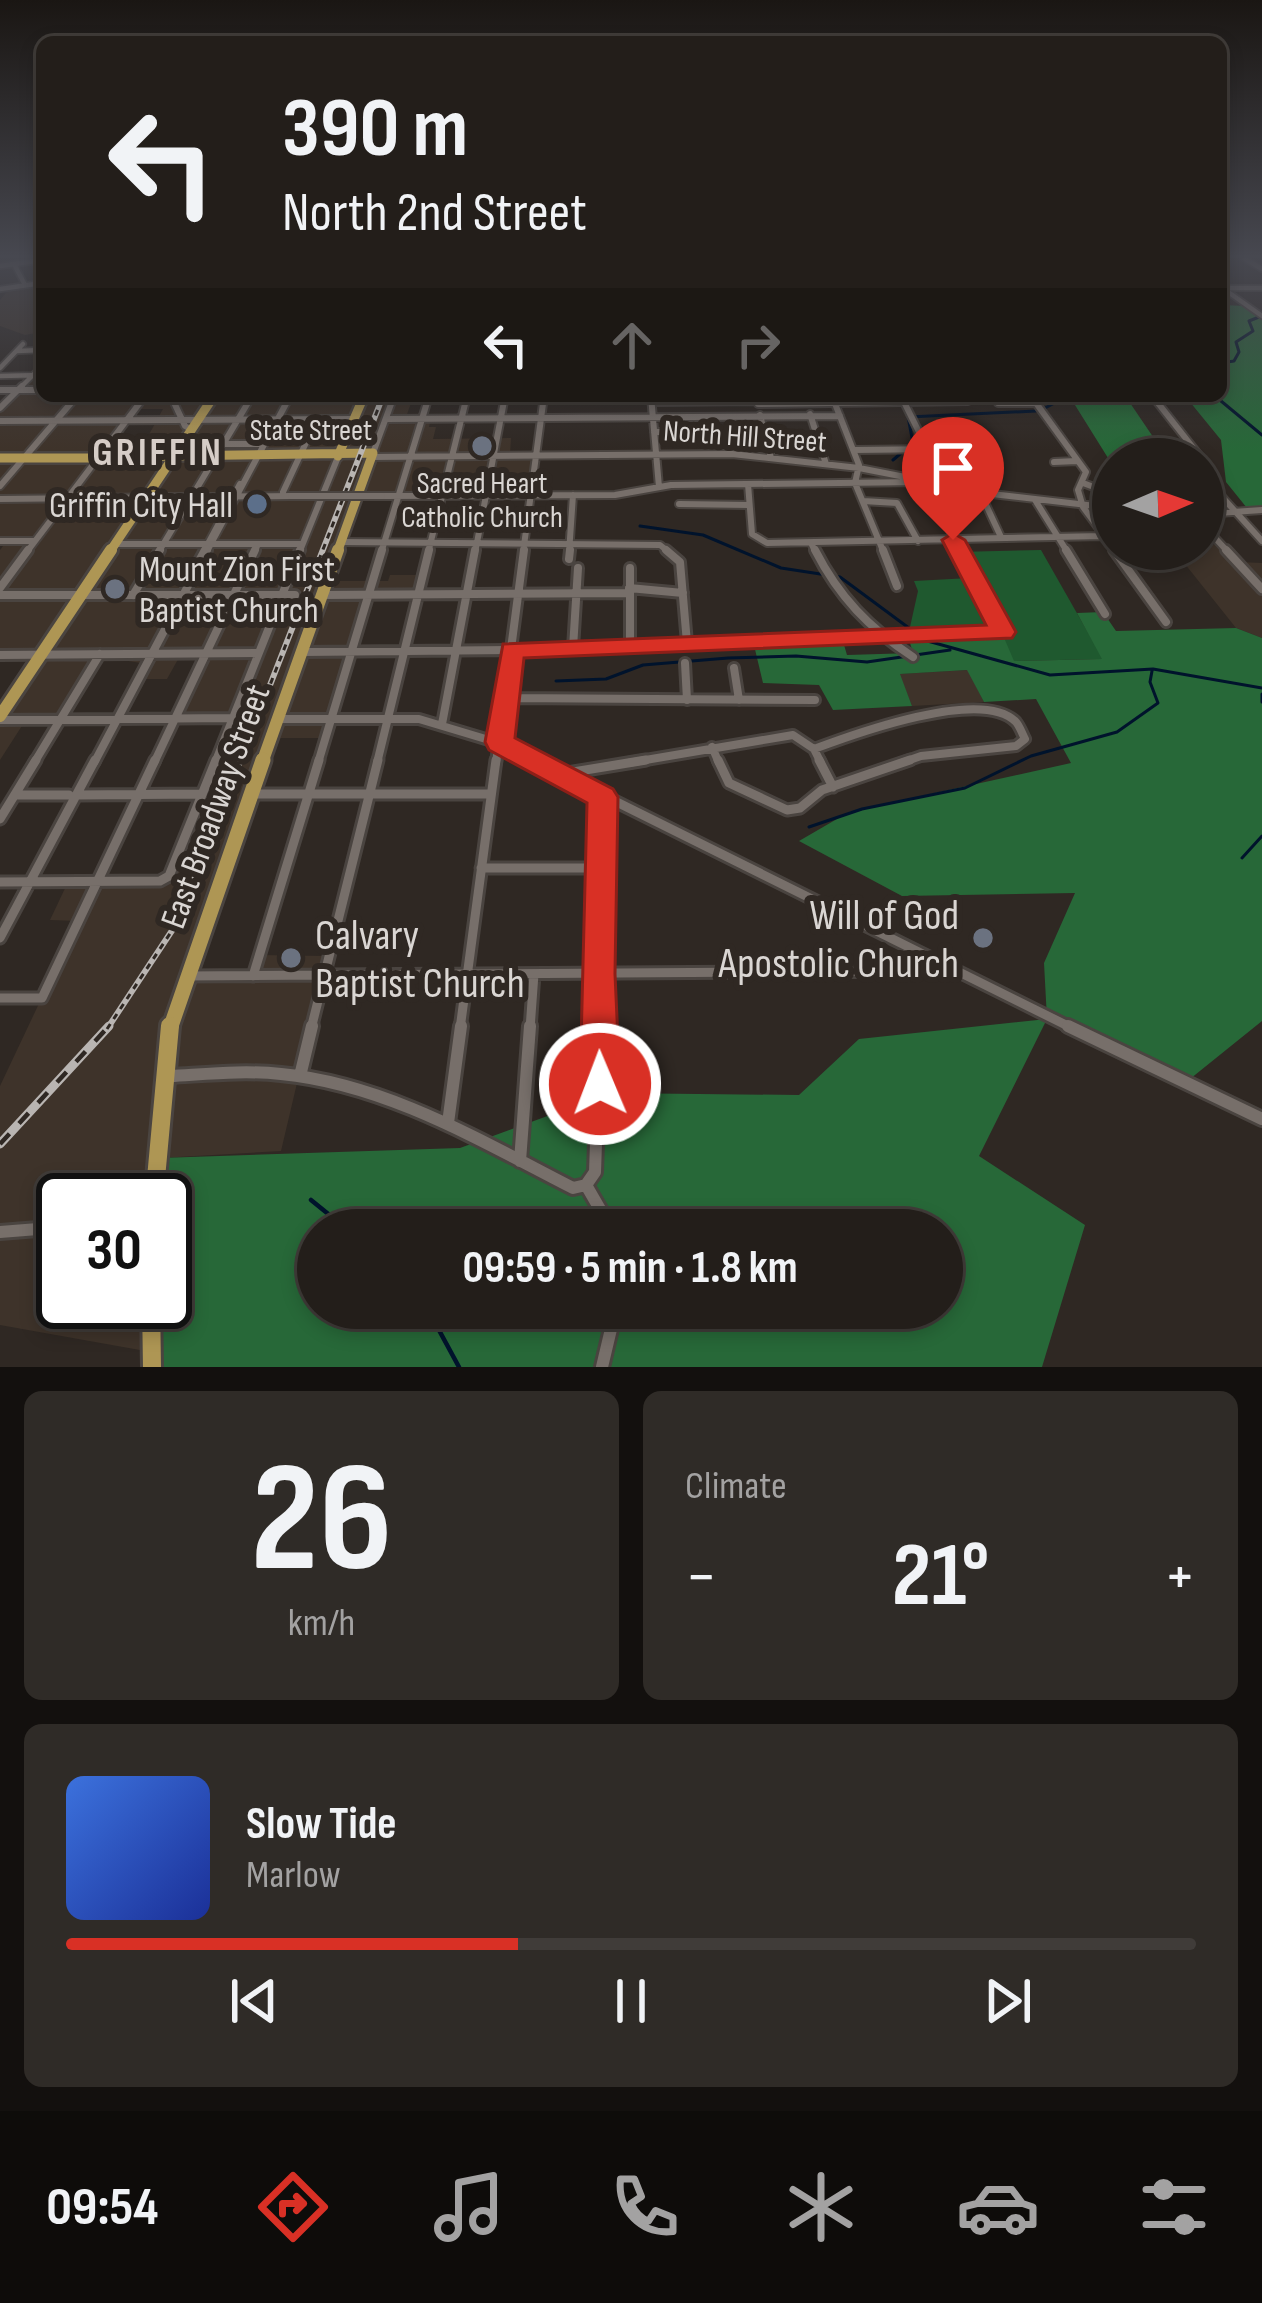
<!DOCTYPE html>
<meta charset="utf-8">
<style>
:root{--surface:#231e1a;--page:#2f2b27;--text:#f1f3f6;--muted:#a3a2a2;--line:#403c39;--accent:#d93025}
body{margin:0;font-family:"Sofia Sans Condensed",sans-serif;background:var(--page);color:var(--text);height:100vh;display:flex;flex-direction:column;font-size:45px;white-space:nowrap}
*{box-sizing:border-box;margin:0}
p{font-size:39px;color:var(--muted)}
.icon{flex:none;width:66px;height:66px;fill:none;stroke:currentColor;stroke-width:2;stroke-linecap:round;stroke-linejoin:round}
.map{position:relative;height:1367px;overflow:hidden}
.side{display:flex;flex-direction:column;gap:24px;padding:24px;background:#13100e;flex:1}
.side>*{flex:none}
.guide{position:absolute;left:36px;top:36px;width:1191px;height:366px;border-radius:18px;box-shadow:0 6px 18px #0003,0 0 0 3px var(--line);background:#231e1a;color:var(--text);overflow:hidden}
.needle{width:78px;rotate:88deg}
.fabs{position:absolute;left:1092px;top:438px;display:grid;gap:24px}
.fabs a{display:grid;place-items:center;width:132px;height:132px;border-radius:50%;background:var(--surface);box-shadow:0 6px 18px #0003,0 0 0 3px var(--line);font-size:60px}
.speed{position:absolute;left:36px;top:1173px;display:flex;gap:24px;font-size:60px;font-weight:700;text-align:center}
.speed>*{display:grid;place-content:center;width:156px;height:156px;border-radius:50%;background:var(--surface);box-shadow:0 6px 18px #0003,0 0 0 3px var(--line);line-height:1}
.speed .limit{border:6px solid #111;border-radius:18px;background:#fff;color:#111}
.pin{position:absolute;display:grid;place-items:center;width:102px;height:102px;color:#fff;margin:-123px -51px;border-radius:50% 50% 50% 0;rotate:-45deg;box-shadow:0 0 12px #0007}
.pin .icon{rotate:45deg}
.me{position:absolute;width:132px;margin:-66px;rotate:359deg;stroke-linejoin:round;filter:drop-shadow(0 0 9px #0008)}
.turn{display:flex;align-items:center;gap:42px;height:252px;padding:0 48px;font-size:54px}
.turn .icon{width:156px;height:156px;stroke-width:2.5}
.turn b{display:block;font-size:84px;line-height:102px}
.lanes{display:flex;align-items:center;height:114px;padding:0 48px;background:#0003;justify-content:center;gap:60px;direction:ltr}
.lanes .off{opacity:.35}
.big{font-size:90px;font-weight:700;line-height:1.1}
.side .card{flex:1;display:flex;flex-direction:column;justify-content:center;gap:18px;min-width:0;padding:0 42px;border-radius:18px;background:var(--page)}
.side .dial{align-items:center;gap:0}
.dial b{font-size:156px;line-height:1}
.song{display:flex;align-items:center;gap:36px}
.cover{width:144px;height:144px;border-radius:18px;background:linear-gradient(135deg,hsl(220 70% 55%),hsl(230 70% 35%))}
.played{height:12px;border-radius:6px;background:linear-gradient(90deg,var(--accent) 40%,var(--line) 40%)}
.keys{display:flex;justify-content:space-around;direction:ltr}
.heat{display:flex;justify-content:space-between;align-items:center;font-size:66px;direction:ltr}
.side .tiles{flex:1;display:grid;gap:24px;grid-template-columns:1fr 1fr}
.card:last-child{grid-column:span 2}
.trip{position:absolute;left:297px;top:1209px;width:666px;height:120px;border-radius:60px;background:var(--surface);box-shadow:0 6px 18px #0003,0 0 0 3px var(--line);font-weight:700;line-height:120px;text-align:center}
.tab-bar{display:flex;height:192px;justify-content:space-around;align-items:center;background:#0e0c0a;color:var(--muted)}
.tab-bar .icon{width:84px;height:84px}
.tab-bar .current{color:var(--accent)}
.tab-bar b{font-size:54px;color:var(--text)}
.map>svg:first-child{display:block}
</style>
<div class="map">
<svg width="1262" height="1367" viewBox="0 0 1262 1367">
<rect width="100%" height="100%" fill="#2f2823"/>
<path fill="#3e332a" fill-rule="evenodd" d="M42,283V332L25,335L0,326V300L10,288Z
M42,366V396H429L427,402L411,403L406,417L431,418L429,427H436L433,439L511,438L510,455H536L531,496H505L507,480L488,479L422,481L417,497H357L327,581H388L390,575H421L416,595L366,596L323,738H270L184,974H252L259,955L327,956L281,1151L161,1158L158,1200H63V1302H153L151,1352L0,1325V1086L78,921L50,920L68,882L174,881L234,721H172L205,655L181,654L167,679H140L147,664L97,656L59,717L27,718L0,760V724L45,657L0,656V550L6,542L0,541V406ZM134,409H163L146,440H184L176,455L97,456Z
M1203,545H1223L1239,562L1262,563V638L1236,628L1173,549H1203Z
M968,670L984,702L912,706L899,674Z"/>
<path fill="#1f592f" d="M1041,550L1103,659L1013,661L908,636L918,591L914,581L970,578L957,552Z"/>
<path fill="#276838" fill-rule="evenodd" d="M1221,305L1246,306L1262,317V512L1251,513L1226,482L1221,440L1190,402L1126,397L1168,459H1113V466L1070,397L1022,396H1221Z
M1103,612L1116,631L1236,628L1262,638V1021L1185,1083L1047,1019L979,1156L1085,1225L1042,1367H160L153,1302H165L160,1158L460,1148L610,1093L799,1095L859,1039L1047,1019L1044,963L1075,893L902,896L799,841L849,812L1071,763L1036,699L984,702L967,670L900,674L912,706L833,710L819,685L763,683L753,641L842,638L847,655L913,653L908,636L1002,633L1014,661L1102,659L1077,613ZM318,1230H942V1308H318Z"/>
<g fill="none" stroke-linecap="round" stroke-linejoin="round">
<path stroke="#00132c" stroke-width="3" d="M1221,363L1234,361L1239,352L1236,342L1253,331L1249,321L1259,317
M1221,368V381
M1215,396L1262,435
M1045,408L1068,396
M893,460L913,443L908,417L1036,411
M640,526L703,535L781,568L840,577L917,634
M924,640L1050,675L1153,669L1262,688
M556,681L606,679L643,665L728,658L796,656L867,662L950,650
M1262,694V702
M809,827L862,809L965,788L1031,756L1117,732L1158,703L1150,682L1152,671
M1242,858L1262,836"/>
<path stroke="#00132c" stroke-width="4.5" d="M311,1200L348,1230
M427,1308L459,1367"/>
<g stroke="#4a4440" stroke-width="8">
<path id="minor-far4" d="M1244,258L1262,269
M14,264L25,285
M0,266L42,260
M1221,287L1262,316
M1222,288H1262
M0,289L42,283
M17,351L42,350
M0,368L23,344
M0,376L42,375
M19,389L42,366"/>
</g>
<g stroke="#4a4440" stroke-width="10">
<path id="minor-far3" d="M0,390H42
M171,396L185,426L192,430
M651,396L659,487
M832,396L859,465L855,483L884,553
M1154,398L1202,459
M652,402L757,401
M904,402L927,448
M998,403H1036L1086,472L1078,490L1083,507L1117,553
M758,404L968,401L971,396
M0,408L22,386
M810,414L826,464
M760,415L771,458
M386,419L840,416
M0,421L354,419
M654,432H764
M183,444H261
M854,450L941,449L963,488
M373,453L394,396
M372,457L732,454L859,468L992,494L1113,508
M1203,460L1214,488L1262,541
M1054,462L1077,461
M1083,483L1107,492
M748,484L752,534L767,543L1103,536
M0,486L77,396
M283,492L317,419
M980,492L1001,537
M382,496L615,495L671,485L917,482L926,485L962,553
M0,499L291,496
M1035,500L1068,553
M863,501L897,503L918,541
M679,504L749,505
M1203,514L1262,510
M1203,525L1229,553
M0,541H34
M341,542L660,545L670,553
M811,543L816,553
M117,544H301
M26,553L145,396
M158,553L252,396
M203,553L240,484
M206,553L288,400
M254,553L258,544
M299,553L338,457
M381,553L429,396
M428,553L467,396
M475,553L505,396
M523,553L544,396
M569,553L573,495"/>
</g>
<g stroke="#4a4440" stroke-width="14">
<path id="minor-far2" d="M666,550L680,562L687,643
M815,550C839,597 869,628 913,657
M883,550L897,586
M1066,550L1105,614
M1114,550L1166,622
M1226,550L1262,589
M569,559L570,550
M199,561L205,550
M630,568V646
M0,588L28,550
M629,588L683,593
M0,595H295
M133,595L160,550
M322,595L628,593
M573,648L578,568
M302,652L512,650L1003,632L960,550
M0,655L256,653
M685,663L687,700
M734,668L739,700
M506,698L815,700
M279,719H419L499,743L538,763
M0,720L232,718
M442,724L475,550
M712,747L719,763
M814,749C854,734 982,687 1016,722C1020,727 1022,733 1025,739L1016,746L921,756L901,763
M34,763L100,654
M94,763L207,550
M154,763L255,550
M215,763L300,550
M318,763L382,550
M377,763L429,550
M496,763L524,550
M628,763L793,735L814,749L821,763"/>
</g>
<g stroke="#4a4440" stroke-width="15">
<path id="minor-far1" d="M532,760L1074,1029
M718,760L729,783L787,810L800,808L822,790L910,760
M819,760L833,787
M561,774L646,760
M251,794H490
M16,795H69
M77,795L201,794
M0,819L36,760
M481,868H601
M0,882L160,881L169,876L216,760
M0,938L95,760
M186,976L926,971L935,963
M253,976L319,760
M0,998H42L155,760
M311,1029L378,760
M460,1029L496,760
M530,1029L534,974
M600,1029L602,797"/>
</g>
<g stroke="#4a4440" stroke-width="18">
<path id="minor" d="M1068,1026L1262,1119
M170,1076C207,1074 244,1070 281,1074C386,1084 481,1141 573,1188L586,1185
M300,1076L312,1026
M448,1123L461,1026
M520,1161L530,1026
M586,1185L595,1172L600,1026
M586,1185L612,1230
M0,1232L63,1227
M602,1367L616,1308"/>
</g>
<g stroke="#4a4440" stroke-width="14">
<path id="major-far3" d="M338,456L364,396
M97,457L373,453L337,553
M0,458H100
M109,553L214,396"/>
</g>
<g stroke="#4a4440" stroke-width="18">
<path id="major-far2" d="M0,716L111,550
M262,763L338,550"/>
</g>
<g stroke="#4a4440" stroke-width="21">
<path id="major-far1" d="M170,1029L263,760"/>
</g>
<g stroke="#4a4440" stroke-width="24">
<path id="major" d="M154,1200L170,1026
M151,1302L152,1367"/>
</g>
<use href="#minor-far4" stroke="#776f6a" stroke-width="4.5"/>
<use href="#minor-far3" stroke="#776f6a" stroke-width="6"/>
<use href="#minor-far2" stroke="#776f6a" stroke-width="8"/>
<use href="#minor-far1" stroke="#776f6a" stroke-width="9"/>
<use href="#minor" stroke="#776f6a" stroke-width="12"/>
<use href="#major-far3" stroke="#ae9654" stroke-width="9"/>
<use href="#major-far2" stroke="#ae9654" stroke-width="12"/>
<use href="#major-far1" stroke="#ae9654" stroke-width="15"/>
<use href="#major" stroke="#ae9654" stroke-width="18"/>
<g stroke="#b9b5b2" stroke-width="6">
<path id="rail-far1" d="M107,1029L177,923L383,396"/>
</g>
<g stroke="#b9b5b2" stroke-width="9">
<path id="rail" d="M0,1144L109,1026"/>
</g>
<use href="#rail-far1" stroke="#2f2823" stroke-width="3" stroke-dasharray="6" stroke-linecap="butt"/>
<use href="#rail" stroke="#2f2823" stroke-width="4.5" stroke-dasharray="14" stroke-linecap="butt"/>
<g stroke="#4a4440" stroke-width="10" stroke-linecap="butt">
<path id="minor-bridge" d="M291,496H382"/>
</g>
<use href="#minor-bridge" stroke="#776f6a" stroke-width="6"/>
</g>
<linearGradient id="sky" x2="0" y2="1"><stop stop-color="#1a1613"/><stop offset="0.57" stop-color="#474850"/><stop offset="1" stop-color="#474850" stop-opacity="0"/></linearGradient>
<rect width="1262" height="450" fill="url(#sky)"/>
<path fill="#d93025" stroke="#8d1f18" stroke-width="3" d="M953,533L965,540L1016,632L1012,638L524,658L515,738L613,789L618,797L615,974L620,1084L614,1098L600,1103L586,1098L580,1084L587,803L489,750L485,742L503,644L986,625L942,540Z"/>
<g fill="#6b7280" stroke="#2f2823" stroke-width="4.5">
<circle cx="482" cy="446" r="12"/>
<circle cx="115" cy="589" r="12"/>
<circle cx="983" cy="938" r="12"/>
<circle cx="291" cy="958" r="12"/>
</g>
<circle fill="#5c6f8a" stroke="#2f2823" stroke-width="4.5" cx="257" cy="504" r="12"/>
<g text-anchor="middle" stroke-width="12" stroke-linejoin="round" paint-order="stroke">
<g font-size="30" fill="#dad6d3" stroke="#2f2823">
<text x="311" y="440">State Street</text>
<text transform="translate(745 436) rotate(4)" y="10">North Hill Street</text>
</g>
<g font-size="30" fill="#dad6d3" stroke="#2f2823">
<text x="482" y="493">Sacred Heart<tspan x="482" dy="34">Catholic Church</tspan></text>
</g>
<g font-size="36" fill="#dad6d3" stroke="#2f2823" text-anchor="end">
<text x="233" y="517">Griffin City Hall</text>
<text x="139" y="581" text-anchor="start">Mount Zion First<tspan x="139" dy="41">Baptist Church</tspan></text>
</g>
<g font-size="36" fill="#dad6d3" stroke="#2f2823">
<text transform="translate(214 806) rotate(-70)" y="13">East Broadway Street</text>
</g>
<g font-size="39" font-weight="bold" letter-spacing="3" fill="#d6cdc7" stroke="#2f2823">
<text x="158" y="465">GRIFFIN</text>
</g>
<g font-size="42" fill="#dad6d3" stroke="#2f2823" text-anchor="end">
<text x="959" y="929">Will of God<tspan x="959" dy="48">Apostolic Church</tspan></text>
<text x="315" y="949" text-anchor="start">Calvary<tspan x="315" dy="48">Baptist Church</tspan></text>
</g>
</g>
</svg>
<div class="fabs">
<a><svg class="needle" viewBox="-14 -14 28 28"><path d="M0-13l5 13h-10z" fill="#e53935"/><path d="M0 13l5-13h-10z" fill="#a3a2a2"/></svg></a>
</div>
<div class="speed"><div class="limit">30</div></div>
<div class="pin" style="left:953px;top:540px;background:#d93025"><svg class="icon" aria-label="arrive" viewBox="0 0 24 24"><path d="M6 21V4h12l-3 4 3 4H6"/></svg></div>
<svg class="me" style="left:600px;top:1084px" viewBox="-20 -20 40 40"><circle r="17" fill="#d93025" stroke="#fff" stroke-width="3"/><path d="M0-11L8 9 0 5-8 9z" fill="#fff"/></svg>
<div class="trip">09:59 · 5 min · 1.8 km</div>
<div class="guide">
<div class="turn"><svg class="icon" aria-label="left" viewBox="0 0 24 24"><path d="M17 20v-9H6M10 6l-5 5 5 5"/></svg><div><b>390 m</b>North 2nd Street</div></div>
<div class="lanes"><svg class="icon" aria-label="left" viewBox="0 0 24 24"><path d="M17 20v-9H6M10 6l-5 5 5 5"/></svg><svg class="icon off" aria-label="ahead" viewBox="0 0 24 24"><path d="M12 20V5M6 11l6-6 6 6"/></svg><svg class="icon off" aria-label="right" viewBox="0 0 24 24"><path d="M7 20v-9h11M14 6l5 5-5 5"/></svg></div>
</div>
</div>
<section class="side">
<div class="tiles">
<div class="card dial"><b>26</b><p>km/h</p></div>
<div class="card"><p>Climate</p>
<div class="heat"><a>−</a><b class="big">21°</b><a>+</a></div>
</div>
<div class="card">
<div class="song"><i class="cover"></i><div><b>Slow Tide</b><p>Marlow</p></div></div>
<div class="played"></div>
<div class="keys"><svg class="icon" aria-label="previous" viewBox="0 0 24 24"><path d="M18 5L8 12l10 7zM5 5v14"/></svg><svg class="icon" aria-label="pause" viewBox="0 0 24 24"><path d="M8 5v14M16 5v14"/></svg><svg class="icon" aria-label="next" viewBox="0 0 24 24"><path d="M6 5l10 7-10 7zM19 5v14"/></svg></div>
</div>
</div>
</section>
<nav class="tab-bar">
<b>09:54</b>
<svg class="icon current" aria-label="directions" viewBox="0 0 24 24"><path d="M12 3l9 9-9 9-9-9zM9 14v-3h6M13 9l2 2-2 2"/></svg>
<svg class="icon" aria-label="music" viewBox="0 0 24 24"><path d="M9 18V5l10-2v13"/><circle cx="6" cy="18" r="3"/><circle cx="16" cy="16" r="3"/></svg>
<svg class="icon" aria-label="phone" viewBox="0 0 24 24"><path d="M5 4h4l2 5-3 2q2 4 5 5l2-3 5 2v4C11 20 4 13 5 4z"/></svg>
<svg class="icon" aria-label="climate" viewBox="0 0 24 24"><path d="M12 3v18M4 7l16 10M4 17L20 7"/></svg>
<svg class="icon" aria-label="car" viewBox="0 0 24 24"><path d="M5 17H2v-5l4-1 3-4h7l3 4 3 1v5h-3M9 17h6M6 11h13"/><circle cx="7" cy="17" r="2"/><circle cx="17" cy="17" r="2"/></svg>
<svg class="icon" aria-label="filters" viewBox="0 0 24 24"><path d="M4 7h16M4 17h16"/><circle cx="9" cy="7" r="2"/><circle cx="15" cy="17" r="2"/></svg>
</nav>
